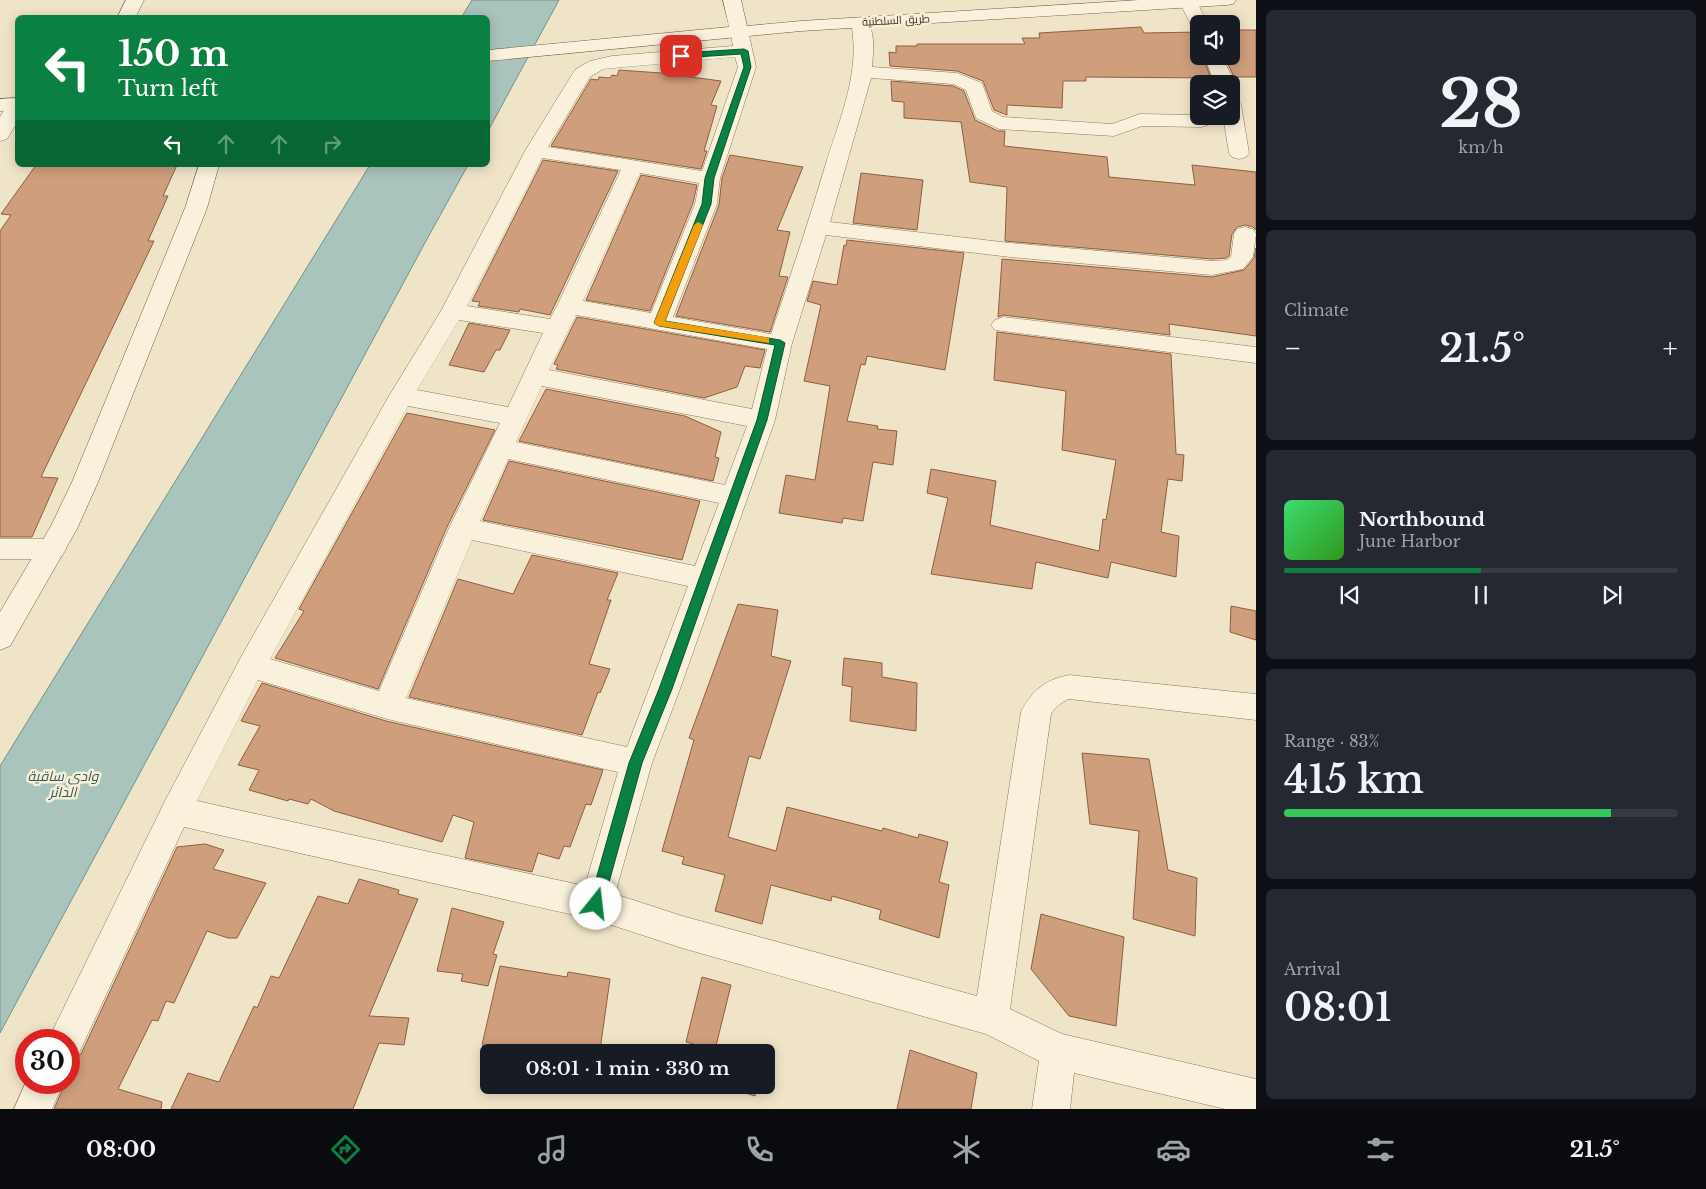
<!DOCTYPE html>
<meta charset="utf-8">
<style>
:root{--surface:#171b24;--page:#242831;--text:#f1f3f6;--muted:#9ea1a6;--line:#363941;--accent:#0b8043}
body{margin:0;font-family:"Libre Baskerville",Cairo,serif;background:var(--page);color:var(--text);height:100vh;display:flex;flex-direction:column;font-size:19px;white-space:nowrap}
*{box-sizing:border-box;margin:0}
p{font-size:16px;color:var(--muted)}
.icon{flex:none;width:28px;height:28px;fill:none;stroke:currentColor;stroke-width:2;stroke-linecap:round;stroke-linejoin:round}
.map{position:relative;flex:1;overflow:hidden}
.details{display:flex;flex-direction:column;gap:10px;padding:10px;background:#0d0f14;width:450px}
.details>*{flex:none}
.guide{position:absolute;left:15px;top:15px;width:475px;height:152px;border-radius:8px;box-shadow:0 2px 12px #0003;background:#0b8043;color:#fff;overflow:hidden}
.buttons{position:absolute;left:1190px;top:15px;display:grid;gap:10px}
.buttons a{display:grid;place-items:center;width:50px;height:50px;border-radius:8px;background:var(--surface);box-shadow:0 2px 12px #0003;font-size:25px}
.speed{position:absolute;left:15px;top:1029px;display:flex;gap:10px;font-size:25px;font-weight:700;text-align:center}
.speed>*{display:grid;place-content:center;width:65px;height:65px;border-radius:50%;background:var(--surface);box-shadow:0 2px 12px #0003;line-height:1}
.speed .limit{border:8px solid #d22;background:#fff;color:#111}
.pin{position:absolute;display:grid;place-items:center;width:42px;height:42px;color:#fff;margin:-21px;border-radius:10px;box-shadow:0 2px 8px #0006}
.me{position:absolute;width:55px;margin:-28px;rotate:16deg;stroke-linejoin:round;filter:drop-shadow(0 0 4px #0008)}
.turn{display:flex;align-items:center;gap:18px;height:105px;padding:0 20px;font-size:22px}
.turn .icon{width:65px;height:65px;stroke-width:2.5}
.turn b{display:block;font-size:35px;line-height:42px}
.lanes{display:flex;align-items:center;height:48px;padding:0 20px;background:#0003;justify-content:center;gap:25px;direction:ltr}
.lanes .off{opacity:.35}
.big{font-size:38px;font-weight:600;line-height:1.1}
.details .tile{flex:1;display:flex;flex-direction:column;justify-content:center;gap:8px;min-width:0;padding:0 18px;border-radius:8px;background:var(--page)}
.details .dial{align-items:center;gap:0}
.dial b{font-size:65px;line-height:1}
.song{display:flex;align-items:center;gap:15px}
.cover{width:60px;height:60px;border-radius:8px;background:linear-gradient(135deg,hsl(140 70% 55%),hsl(110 70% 35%))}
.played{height:5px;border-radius:2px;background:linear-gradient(90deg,var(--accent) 50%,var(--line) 50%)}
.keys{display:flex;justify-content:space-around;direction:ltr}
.heat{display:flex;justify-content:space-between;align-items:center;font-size:28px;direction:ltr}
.charge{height:8px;border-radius:4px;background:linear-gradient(90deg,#34c759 83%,var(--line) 0)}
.trip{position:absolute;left:480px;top:1044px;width:295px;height:50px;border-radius:8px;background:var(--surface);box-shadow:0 2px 12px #0003;font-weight:600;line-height:50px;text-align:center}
.dock{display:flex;height:80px;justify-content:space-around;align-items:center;background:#090b0e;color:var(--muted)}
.dock .icon{width:35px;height:35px}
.dock .current{color:var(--accent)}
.dock b{font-size:22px;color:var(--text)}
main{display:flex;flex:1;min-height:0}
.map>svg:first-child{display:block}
</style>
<main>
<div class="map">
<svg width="1256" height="1109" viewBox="0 0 1256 1109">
<rect width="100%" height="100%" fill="#f0e4c8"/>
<path fill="#a9c4bc" stroke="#6f938a" d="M472,0H559L488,131V18H461Z
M370,165H468L427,239L0,1033V766Z"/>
<path fill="#cf9f7d" stroke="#8d5f41" d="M1141,27L1144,33L1199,32V56H1202L1211,78L1086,77V81H1063L1062,108L1007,105V115L994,110L983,81L957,71L890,66L889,52L896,53V46H917V44H1025L1022,38H1040L1039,33Z
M1231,30H1256V77H1234L1224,56H1231Z
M619,70L661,73L721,81L711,105L717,106L704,151H707L701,169L551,146L591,79L598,80L599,77L610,78L612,75L617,76Z
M891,81L953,86L964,91L975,120L998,131H1005L1004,146L1107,157L1109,177L1195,185L1192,165L1256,172V230L1253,227L1245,225L1237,227L1232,234L1229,256L1226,258L1212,259L1005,241L1007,187L970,182L961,122L904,118V102L892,101Z
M730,155L803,167L777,230L790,232L779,276L788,277L770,332L676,316L719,205L722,178Z
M543,160L618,171L550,315L520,309L519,312L478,306L480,302L472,301Z
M36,165H177L163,196H168L148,241H154L41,477L58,478L32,537H0V231L11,215L1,214Z
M861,173L923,180L917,230L853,223Z
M641,175L697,185L693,203L650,311L586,300Z
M847,240L964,253L945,370L867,356L865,365L861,364L847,421L878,426L877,429L897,431L893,465L873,462L863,521L843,518L842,523L779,513L786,475L815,480L830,386L804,381L821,305L807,301L813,281L837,285L844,245L846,246Z
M1256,248V336L1169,324L1170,335L1003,315L998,317L1002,259L1212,277L1244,270L1254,258Z
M577,317L765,350L760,368L745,366L737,387L704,398L556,369L558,365L554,364Z
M469,323L510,330L500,350H496L484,372L449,365Z
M997,332L1171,354L1176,454L1184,455L1182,481L1168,479L1161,532L1179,536L1176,577L1111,562L1108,578L1036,562L1032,589L931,574L948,498L927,493L931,469L996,481L990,525L1099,551L1103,519L1106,520L1116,460L1062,450L1066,391L994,380Z
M546,389L685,416L721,432L715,457L719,458L713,481L519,441Z
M407,413L495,430L447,527L378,689L275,658L304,611L299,609Z
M509,461L700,501L682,560L483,520Z
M532,555L618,573L607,600H611L589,664L610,669L600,693L598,692L582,735L409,697L458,579L513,594Z
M738,604L778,610L771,656L791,661L760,759L749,756L728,837L776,851L787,807L882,831L883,828L918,838L919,834L948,842L939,882L949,885L939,938L879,919L881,910L832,896L831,901L771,885L762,924L715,911L725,875L682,864L684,857L662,851L694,740L689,738Z
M1231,606L1256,611V640L1230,632Z
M844,658L882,663V677L917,683L916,731L850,721L852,687L842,685Z
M262,683L386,721L603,770L591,805L586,804L570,847L564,846L559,859L538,853L532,872L465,858L474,822L453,815L442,842L334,811L311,799L308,804L289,799L288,801L249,790L259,770L238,765L260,726L241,721Z
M1082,753L1149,759L1168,870L1197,878L1195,936L1133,919L1139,831L1090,824Z
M205,844L224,850L213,869L266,883L237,938H228L207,931L174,1003L166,1001L158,1021L152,1020L118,1089L162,1102L161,1109H54L66,1082H69V1068L74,1057L81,1054L177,847Z
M359,879L399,890L398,894L418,899L369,1016L409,1018L404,1045L379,1043L353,1109H171L188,1073L219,1082L254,1006L257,1008L271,976L279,978L318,896L348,904Z
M452,908L504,922L493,954L497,955L488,986L461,981L463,974L437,971Z
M1041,914L1124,937L1116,1026L1069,1016L1031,969Z
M500,966L567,977L568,972L610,979L600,1050L575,1046L573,1052H498L499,1048L482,1045Z
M702,977L731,985L715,1050L686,1042Z
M910,1050L977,1073L971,1109H897Z
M733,1085H758L755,1096L732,1089Z"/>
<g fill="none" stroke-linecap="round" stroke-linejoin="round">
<g stroke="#8d765c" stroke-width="1">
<path id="street" d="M1182,0H1196L1208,24H1199V30L1193,29L1180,3Z
M860,18L866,19C876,33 873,52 872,67L957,73L982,83L992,111L1003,117L1112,124L1140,114L1199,115L1208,117L1211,121L1208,125L1201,127L1142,126L1114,136L999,129L976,118L966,90L953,84L871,78L830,222L1010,243L1212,261L1227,260L1231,257L1234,234L1237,229L1245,227L1253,229L1256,234L1253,257L1243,269L1212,275L1010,257L826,235L792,343L775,420L680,689L652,763L615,894L682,916L977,996L1021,712C1032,690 1045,680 1069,675L1256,694V720L1069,699C1061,702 1055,708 1051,714L1010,1009L1062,1034L1256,1079V1109H1225L1074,1073L1070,1109H1032L1039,1061L986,1034L682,948L596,920L184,827L79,1053L69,1057V1040H48L165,801L241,657L389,396L441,311L525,151L573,73L576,69L590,61L612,56L733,46L731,35L734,31L740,29L746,31L749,35L756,67L720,178L717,204L673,317L771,334C790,277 809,221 826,163C840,118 861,71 851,23L854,19ZM735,57L738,67L702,171L548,147L590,77L603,69ZM542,158L621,170L557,306L550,319L467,306ZM640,173L699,183L695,204L651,313L583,301ZM576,315L767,349L752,409L549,370ZM459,320L543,333L508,407L417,390ZM542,386L747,426L725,485L516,442ZM408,406L500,423L449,528L379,691L270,659ZM508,459L719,503L695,566L480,521ZM472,540L688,586L627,747L406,698ZM258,680L387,719L618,772L585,886L197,801Z
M1204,56H1222L1235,84L1232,88L1231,84H1215Z
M17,98L18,121L7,139L0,141V117L10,100Z
M1231,99L1238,101L1241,105L1249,153L1246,157L1239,159L1232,157L1229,153L1223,116H1231Z
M1003,317L1256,347V363L995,330L991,325L995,320Z
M0,539H52L62,542L66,549L62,556L52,559H0Z
M26,1082H64L52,1109H14Z"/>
</g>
<g stroke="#6f573f" stroke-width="1">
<path id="secondary" d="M126,0H144L135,18H117Z
M723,0H741L747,26L801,21L1139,0H1236L1233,4L1227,5L801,31L488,61V50L729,27Z
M18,98V110L0,111V99Z
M199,165H219L207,208L98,482L77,529L10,646L0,650V612L51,526L72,482L185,208Z"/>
</g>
<use href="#street" fill="#faf1dc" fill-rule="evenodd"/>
<use href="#secondary" fill="#faf1dc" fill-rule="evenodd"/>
</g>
<path fill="#0b8043" stroke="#07532c" d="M744,49L748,51L751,67L714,178L711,204L665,321L780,340L785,343L767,420L672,689L642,763L603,904L601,909L596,911L591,909L589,904L629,763L659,689L757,420L775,345L659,326L654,323L702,204L705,178L744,67L741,54L681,58L677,56L681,53Z"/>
<path fill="#f59e0b" d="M698,222L703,225L665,321L765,337L769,338V343L659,326L654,323L694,225Z"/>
<g text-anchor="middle" stroke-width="5" stroke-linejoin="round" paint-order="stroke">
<g font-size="11" fill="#3d2e20" stroke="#f7eed8">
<text transform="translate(896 20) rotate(-3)" y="4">طريق السلطنية</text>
</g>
<g font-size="14" font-style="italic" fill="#2f5d5a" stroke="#f7eed8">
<text x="63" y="781">وادي ساقية<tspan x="63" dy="16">الدائر</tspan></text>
</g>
</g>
</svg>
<div class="buttons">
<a><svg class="icon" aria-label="sound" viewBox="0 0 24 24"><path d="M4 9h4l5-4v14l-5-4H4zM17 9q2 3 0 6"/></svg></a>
<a><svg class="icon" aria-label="layers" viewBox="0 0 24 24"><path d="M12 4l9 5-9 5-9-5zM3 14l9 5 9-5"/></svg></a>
</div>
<div class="speed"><div class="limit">30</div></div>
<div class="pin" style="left:681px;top:56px;background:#d93025"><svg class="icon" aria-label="arrive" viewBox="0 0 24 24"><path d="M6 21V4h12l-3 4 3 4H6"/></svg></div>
<svg class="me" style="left:596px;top:904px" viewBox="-20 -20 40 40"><circle r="19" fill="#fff"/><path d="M0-13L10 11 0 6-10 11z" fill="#0b8043"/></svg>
<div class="trip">08:01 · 1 min · 330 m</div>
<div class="guide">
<div class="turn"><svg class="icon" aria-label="left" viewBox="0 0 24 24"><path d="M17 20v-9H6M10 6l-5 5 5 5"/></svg><div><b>150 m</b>Turn left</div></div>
<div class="lanes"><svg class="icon" aria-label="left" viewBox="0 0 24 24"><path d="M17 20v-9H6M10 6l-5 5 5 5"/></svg><svg class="icon off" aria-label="ahead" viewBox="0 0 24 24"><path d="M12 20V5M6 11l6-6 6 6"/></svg><svg class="icon off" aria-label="ahead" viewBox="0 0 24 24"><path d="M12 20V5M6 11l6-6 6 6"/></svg><svg class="icon off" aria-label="right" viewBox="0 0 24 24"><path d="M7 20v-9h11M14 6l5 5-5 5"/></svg></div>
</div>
</div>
<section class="details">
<div class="tile dial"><b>28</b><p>km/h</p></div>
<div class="tile"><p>Climate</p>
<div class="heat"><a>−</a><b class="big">21.5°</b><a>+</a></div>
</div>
<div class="tile">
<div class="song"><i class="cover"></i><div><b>Northbound</b><p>June Harbor</p></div></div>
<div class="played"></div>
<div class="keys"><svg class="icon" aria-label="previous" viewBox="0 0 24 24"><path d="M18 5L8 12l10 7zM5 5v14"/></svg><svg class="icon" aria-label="pause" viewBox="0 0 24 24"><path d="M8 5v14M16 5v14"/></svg><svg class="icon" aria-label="next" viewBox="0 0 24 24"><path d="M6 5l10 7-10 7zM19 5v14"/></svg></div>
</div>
<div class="tile"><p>Range · 83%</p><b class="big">415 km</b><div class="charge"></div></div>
<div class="tile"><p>Arrival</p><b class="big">08:01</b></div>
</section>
</main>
<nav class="dock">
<b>08:00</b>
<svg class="icon current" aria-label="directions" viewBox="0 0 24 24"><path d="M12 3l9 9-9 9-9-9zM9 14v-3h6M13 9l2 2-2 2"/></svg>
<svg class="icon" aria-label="music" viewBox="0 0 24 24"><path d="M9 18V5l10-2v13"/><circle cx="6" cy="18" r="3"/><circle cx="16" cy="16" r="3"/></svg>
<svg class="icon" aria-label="phone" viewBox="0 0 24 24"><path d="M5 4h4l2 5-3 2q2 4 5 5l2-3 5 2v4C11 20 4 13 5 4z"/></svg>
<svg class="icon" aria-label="climate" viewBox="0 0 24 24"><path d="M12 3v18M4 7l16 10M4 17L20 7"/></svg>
<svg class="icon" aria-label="car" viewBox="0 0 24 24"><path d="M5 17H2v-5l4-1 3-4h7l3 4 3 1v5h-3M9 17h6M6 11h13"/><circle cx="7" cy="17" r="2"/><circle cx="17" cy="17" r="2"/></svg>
<svg class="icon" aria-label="filters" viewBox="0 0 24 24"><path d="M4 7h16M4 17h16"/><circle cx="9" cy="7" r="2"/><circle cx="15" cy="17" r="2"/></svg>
<b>21.5°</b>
</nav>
